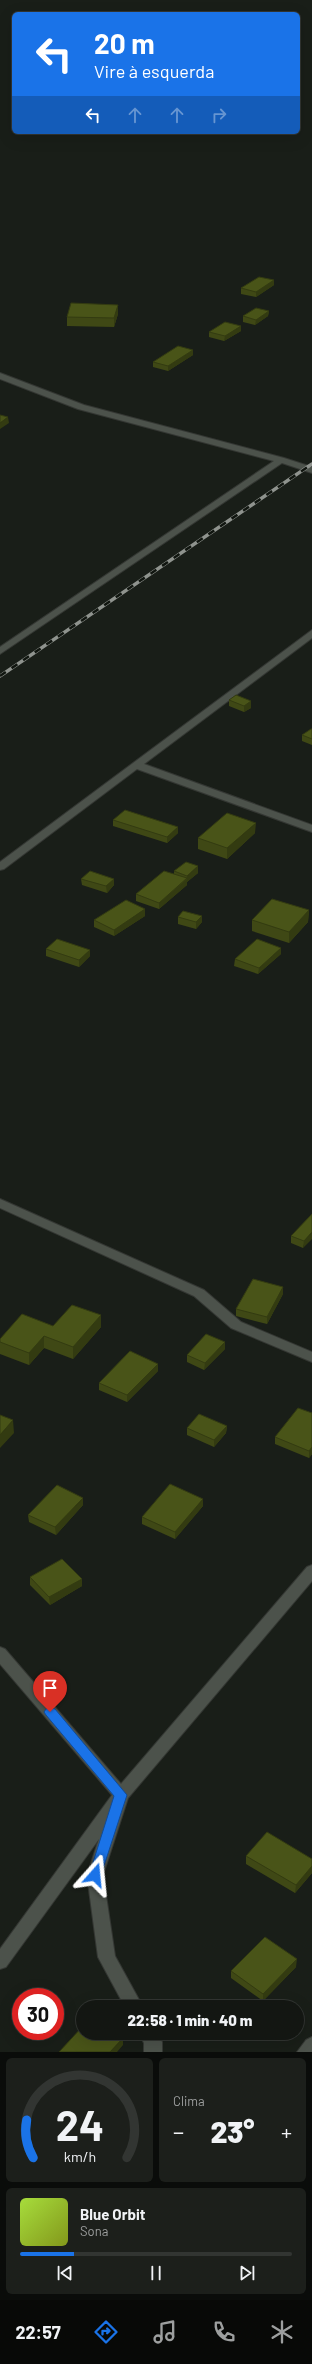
<!DOCTYPE html>
<html lang="pt">
<meta charset="utf-8">
<style>
:root{--surface:#131612;--page:#1c1f1b;--text:#f1f3f6;--muted:#9d9f9f;--line:#323532;--accent:#1a73e8}
body{margin:0;font-family:Barlow,sans-serif;background:var(--page);color:var(--text);height:100vh;display:flex;flex-direction:column;font-size:15px;white-space:nowrap}
*{box-sizing:border-box;margin:0}
p{font-size:13px;color:var(--muted)}
.icon{flex:none;width:22px;height:22px;fill:none;stroke:currentColor;stroke-width:2;stroke-linecap:round;stroke-linejoin:round}
.map{position:relative;height:2052px;overflow:hidden}
.panel{display:flex;flex-direction:column;gap:6px;padding:6px;background:#0a0c0a;flex:1}
.panel>*{flex:none}
.hud{position:absolute;left:12px;top:12px;width:288px;height:122px;border-radius:6px;box-shadow:0 4px 16px #0002,0 0 0 1px var(--line);background:#1a73e8;color:#fff;overflow:hidden}
.speed{position:absolute;left:12px;top:1988px;display:flex;gap:8px;font-size:20px;font-weight:700;text-align:center}
.speed>*{display:grid;place-content:center;width:52px;height:52px;border-radius:50%;background:var(--surface);box-shadow:0 4px 16px #0002,0 0 0 1px var(--line);line-height:1}
.speed .limit{border:6px solid #d22;background:#fff;color:#111}
.pin{position:absolute;display:grid;place-items:center;width:34px;height:34px;color:#fff;margin:-41px -17px;border-radius:50% 50% 50% 0;rotate:-45deg;box-shadow:0 0 4px #0007}
.pin .icon{rotate:45deg}
.me{position:absolute;width:44px;margin:-22px;rotate:18deg;stroke-linejoin:round;filter:drop-shadow(0 0 3px #0008)}
.turn{display:flex;align-items:center;gap:14px;height:84px;padding:0 16px;font-size:18px}
.turn .icon{width:52px;height:52px;stroke-width:2.5}
.turn b{display:block;font-size:28px;line-height:34px}
.lanes{display:flex;align-items:center;height:38px;padding:0 16px;background:#0003;justify-content:center;gap:20px;direction:ltr}
.lanes .off{opacity:.35}
.big{font-size:30px;font-weight:800;line-height:1.1}
.panel .widget{flex:1;display:flex;flex-direction:column;justify-content:center;gap:6px;min-width:0;padding:0 14px;border-radius:6px;background:var(--page)}
.panel .dial{align-items:center;gap:0}
.dial svg{height:104px;overflow:visible;fill:none;stroke:var(--line);stroke-width:7;stroke-linecap:round;text-anchor:middle}
.dial text{fill:var(--text);stroke:none}
.song{display:flex;align-items:center;gap:12px}
.cover{width:48px;height:48px;border-radius:6px;background:linear-gradient(135deg,hsl(80 70% 55%),hsl(70 70% 35%))}
.played{height:4px;border-radius:2px;background:linear-gradient(90deg,var(--accent) 20%,var(--line) 20%)}
.keys{display:flex;justify-content:space-around;direction:ltr}
.heat{display:flex;justify-content:space-between;align-items:center;font-size:22px;direction:ltr}
.panel .tiles{flex:1;display:grid;gap:6px;grid-template-columns:1fr 1fr}
.widget:last-child{grid-column:span 2}
.trip{position:absolute;left:76px;top:2000px;width:228px;height:40px;border-radius:20px;background:var(--surface);box-shadow:0 4px 16px #0002,0 0 0 1px var(--line);font-weight:800;line-height:40px;text-align:center}
.dock{display:flex;height:64px;justify-content:space-around;align-items:center;background:#080907;color:var(--muted)}
.dock .icon{width:28px;height:28px}
.dock .current{color:var(--accent)}
.dock b{font-size:18px;color:var(--text)}
.map>svg:first-child{display:block}
</style>
<div class="map">
<svg width="312" height="2052" viewBox="0 0 312 2052">
<rect width="100%" height="100%" fill="#191e18"/>
<g fill="none" stroke-linecap="round" stroke-linejoin="round">
<g stroke="#343733" stroke-width="2">
<path id="minor" d="M0,373L84,405L284,458L312,467V473L282,463L0,654V647L274,461L78,409L0,379Z
M312,630V638L144,764L312,825V832L137,769L4,869L0,870V862Z
M0,1199L204,1290L241,1322L312,1352V1362L231,1328L194,1296L0,1208Z
M312,1565V1581L128,1798L103,1875L115,1956L143,2007H125L98,1957L87,1875L99,1839L6,1967L0,1969V1949L112,1795L0,1664V1647L5,1649L121,1784L307,1567Z
M139,2033H157L162,2042V2052H144V2043Z
M312,2037V2052H297L306,2040Z"/>
</g>
<use href="#minor" fill="#4c524b" fill-rule="evenodd"/>
<g stroke="#8f938e" stroke-width="3.5">
<path id="rail" d="M0,676L312,464"/>
</g>
<use href="#rail" stroke="#10150f" stroke-width="2.5" stroke-dasharray="7" stroke-linecap="butt"/>
</g>
<path fill="#3f4815" d="M274,280V285L256,297L241,294V288Z
M269,311L268,316L255,325L243,322V316Z
M118,314L114,327L67,326V317Z
M241,331L224,341L209,337V332Z
M193,350V355L168,371L153,367V362Z
M229,700L251,701V708L244,712L229,706Z
M312,729V745L302,741V735Z
M113,820L178,833L167,843L113,826Z
M255,833L227,859L198,849V838Z
M174,871L198,873L187,882V885L159,909L136,901V894L174,874Z
M81,879H114V885L107,893L82,885Z
M309,910L308,922L289,943L252,931V920Z
M145,916L114,936L94,927V920Z
M202,916V922L196,929L178,924V917Z
M46,949L90,956L79,967L46,956Z
M281,954L258,974L234,966L235,959Z
M312,1214L303,1248L291,1243V1236Z
M283,1294L267,1324L236,1316V1309Z
M101,1315V1327L73,1359L44,1348L29,1365L0,1354V1339Z
M225,1349L204,1370L187,1362V1355Z
M158,1371L127,1402L99,1390V1383Z
M312,1413V1454L309,1458L275,1444V1437Z
M227,1426L226,1433L214,1447L187,1435V1428Z
M83,1505L56,1535L29,1522L28,1515Z
M203,1506L175,1539L142,1524V1517Z
M30,1577L82,1579V1586L50,1605L30,1585Z
M246,1856L312,1859V1873L295,1893L246,1864Z
M296,1967L263,2001L231,1978V1971Z"/>
<path fill="#333b11" d="M274,280V285L256,297V292Z
M118,305V314L114,327V318Z
M269,311L268,316L255,325L256,320Z
M241,326V331L224,341L225,336Z
M193,350V355L168,371V366Z
M8,417L9,423L0,429V423Z
M251,701V708L244,712V706Z
M256,823L255,833L227,859V848Z
M178,827V833L167,843V837Z
M198,866V873L187,882V885L159,909V903L187,879V876Z
M114,879V885L107,893L106,886Z
M145,909V916L114,936V930Z
M309,910L308,922L289,943V932Z
M202,916V922L196,929V922Z
M281,948V954L258,974L259,968Z
M90,950V956L79,967V960Z
M312,1232V1239L303,1248L304,1241Z
M283,1287V1294L267,1324V1317Z
M101,1315V1327L73,1359V1347Z
M44,1336V1348L29,1365V1353Z
M225,1342V1349L204,1370L205,1363Z
M158,1364V1371L127,1402V1395Z
M13,1420L14,1433L0,1448V1435Z
M227,1426L226,1433L214,1447V1440Z
M312,1447V1454L309,1458V1451Z
M83,1498V1505L56,1535L55,1527Z
M203,1499V1506L175,1539V1532Z
M82,1579V1586L50,1605L49,1597Z
M312,1866V1873L295,1893L296,1885Z
M297,1959L296,1967L263,2001V1994Z
M123,2038V2045L117,2052H110Z"/>
<path fill="#495418" stroke="#333b11" d="M259,277L274,280L256,292L241,288Z
M71,303L118,305L114,318L67,317Z
M256,308L269,311L256,320L243,316Z
M225,322L241,326L225,336L209,332Z
M178,346L193,350L168,366L153,362Z
M0,415L8,417L0,423Z
M236,695L251,701L244,706L229,700Z
M311,729H312V739L302,735Z
M125,810L178,827L167,837L113,820Z
M227,813L256,823L227,848L198,838Z
M186,862L198,866L187,876L174,871Z
M90,871L114,879L106,886L81,879Z
M164,871L187,878L159,903L136,894Z
M272,899L309,910L289,932L252,920Z
M126,900L145,909L114,930L94,920Z
M183,911L202,916L196,922L178,917Z
M57,939L90,950L79,960L46,949Z
M257,939L281,948L259,968L235,959Z
M312,1214V1232L304,1241L291,1236Z
M253,1279L283,1287L267,1317L236,1309Z
M72,1305L101,1315L73,1347L44,1336L29,1353L0,1342V1339L22,1314L53,1326Z
M206,1334L225,1342L205,1363L187,1355Z
M130,1351L158,1364L127,1395L99,1383Z
M298,1408L312,1413V1447L309,1451L275,1437Z
M199,1414L227,1426L214,1440L187,1428Z
M0,1415L13,1420L0,1435Z
M170,1484L203,1499L175,1532L142,1517Z
M57,1485L83,1498L55,1527L28,1515Z
M62,1559L82,1579L49,1597L30,1577Z
M267,1832L312,1859V1866L296,1885L246,1856Z
M265,1937L297,1959L263,1994L231,1971Z
M83,2026V2033H116L123,2038L110,2052H59Z"/>
<path fill="#1a73e8" stroke="#114b97" d="M50,1707L55,1709L127,1795L101,1875L99,1879H91L89,1875L114,1796L46,1715L44,1712L46,1709Z"/>
</svg>
<div class="speed"><div class="limit">30</div></div>
<div class="pin" style="left:50px;top:1712px;background:#d93025"><svg class="icon" aria-label="arrive" viewBox="0 0 24 24"><path d="M6 21V4h12l-3 4 3 4H6"/></svg></div>
<svg class="me" style="left:95px;top:1875px" viewBox="-20 -20 40 40"><path d="M0-17L14 15 0 8-14 15z" fill="#1a73e8" stroke="#fff" stroke-width="4"/></svg>
<div class="trip">22:58 · 1 min · 40 m</div>
<div class="hud">
<div class="turn"><svg class="icon" aria-label="left" viewBox="0 0 24 24"><path d="M17 20v-9H6M10 6l-5 5 5 5"/></svg><div><b>20 m</b>Vire à esquerda</div></div>
<div class="lanes"><svg class="icon" aria-label="left" viewBox="0 0 24 24"><path d="M17 20v-9H6M10 6l-5 5 5 5"/></svg><svg class="icon off" aria-label="ahead" viewBox="0 0 24 24"><path d="M12 20V5M6 11l6-6 6 6"/></svg><svg class="icon off" aria-label="ahead" viewBox="0 0 24 24"><path d="M12 20V5M6 11l6-6 6 6"/></svg><svg class="icon off" aria-label="right" viewBox="0 0 24 24"><path d="M7 20v-9h11M14 6l5 5-5 5"/></svg></div>
</div>
</div>
<section class="panel">
<div class="tiles">
<div class="widget dial"><svg viewBox="0 0 100 80">
<path d="M14 69A42 42 0 1 1 86 69"/>
<path d="M14 69A42 42 0 0 1 9 40" stroke="#1a73e8"/>
<text x="50" y="56" font-size="32" font-weight="700">24</text>
<text x="50" y="72" font-size="11">km/h</text>
</svg></div>
<div class="widget"><p>Clima</p>
<div class="heat"><a>−</a><b class="big">23°</b><a>+</a></div>
</div>
<div class="widget">
<div class="song"><i class="cover"></i><div><b>Blue Orbit</b><p>Sona</p></div></div>
<div class="played"></div>
<div class="keys"><svg class="icon" aria-label="previous" viewBox="0 0 24 24"><path d="M18 5L8 12l10 7zM5 5v14"/></svg><svg class="icon" aria-label="pause" viewBox="0 0 24 24"><path d="M8 5v14M16 5v14"/></svg><svg class="icon" aria-label="next" viewBox="0 0 24 24"><path d="M6 5l10 7-10 7zM19 5v14"/></svg></div>
</div>
</div>
</section>
<nav class="dock">
<b>22:57</b>
<svg class="icon current" aria-label="directions" viewBox="0 0 24 24"><path d="M12 3l9 9-9 9-9-9zM9 14v-3h6M13 9l2 2-2 2"/></svg>
<svg class="icon" aria-label="music" viewBox="0 0 24 24"><path d="M9 18V5l10-2v13"/><circle cx="6" cy="18" r="3"/><circle cx="16" cy="16" r="3"/></svg>
<svg class="icon" aria-label="phone" viewBox="0 0 24 24"><path d="M5 4h4l2 5-3 2q2 4 5 5l2-3 5 2v4C11 20 4 13 5 4z"/></svg>
<svg class="icon" aria-label="climate" viewBox="0 0 24 24"><path d="M12 3v18M4 7l16 10M4 17L20 7"/></svg>
</nav>
